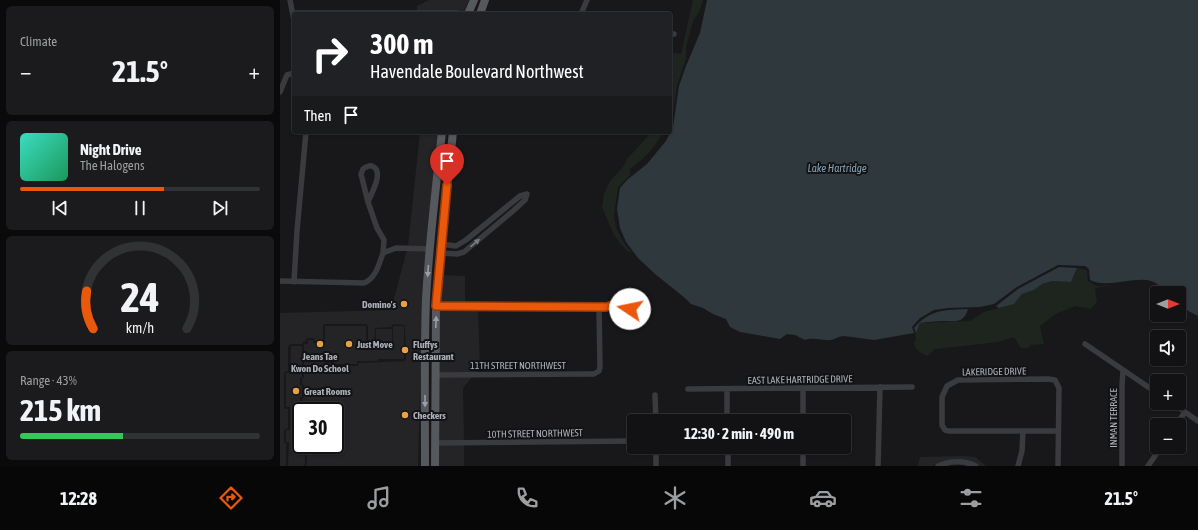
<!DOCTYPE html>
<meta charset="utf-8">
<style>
:root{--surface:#121214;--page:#1b1b1d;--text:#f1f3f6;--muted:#9c9ea0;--line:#313234;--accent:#ea580c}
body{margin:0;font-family:"Asap Condensed",sans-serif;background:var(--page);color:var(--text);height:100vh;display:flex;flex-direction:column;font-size:15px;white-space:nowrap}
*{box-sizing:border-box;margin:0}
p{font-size:13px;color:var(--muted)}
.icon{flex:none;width:22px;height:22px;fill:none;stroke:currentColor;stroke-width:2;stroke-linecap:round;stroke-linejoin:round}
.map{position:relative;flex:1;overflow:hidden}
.drawer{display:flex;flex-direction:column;gap:6px;padding:6px;background:#0a0a0b;width:280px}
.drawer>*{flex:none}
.top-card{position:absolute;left:12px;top:12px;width:380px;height:122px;border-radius:4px;box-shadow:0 1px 3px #0004,0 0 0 1px var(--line);background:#202124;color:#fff;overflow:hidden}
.needle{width:26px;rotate:90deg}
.tools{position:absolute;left:870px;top:286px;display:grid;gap:8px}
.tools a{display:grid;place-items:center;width:36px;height:36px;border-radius:4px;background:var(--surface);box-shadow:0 1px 3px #0004,0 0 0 1px var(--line);font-size:20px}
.speed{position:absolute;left:12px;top:402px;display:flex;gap:8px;font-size:20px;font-weight:700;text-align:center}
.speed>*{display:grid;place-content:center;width:52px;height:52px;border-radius:50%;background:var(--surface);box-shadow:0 1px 3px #0004,0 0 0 1px var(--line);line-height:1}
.speed .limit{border:2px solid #111;border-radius:6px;background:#fff;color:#111}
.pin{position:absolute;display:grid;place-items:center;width:34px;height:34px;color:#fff;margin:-41px -17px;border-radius:50% 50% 50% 0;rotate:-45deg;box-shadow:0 0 4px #0007}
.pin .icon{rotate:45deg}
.me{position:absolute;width:44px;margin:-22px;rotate:281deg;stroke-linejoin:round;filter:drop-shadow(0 0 3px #0008)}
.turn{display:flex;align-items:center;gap:14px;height:84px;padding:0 12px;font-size:18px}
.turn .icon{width:52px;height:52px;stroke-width:2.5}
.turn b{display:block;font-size:28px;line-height:34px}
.then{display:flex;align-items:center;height:38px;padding:0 12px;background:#0003;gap:8px;font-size:15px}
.big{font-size:30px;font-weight:700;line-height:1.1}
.drawer .card{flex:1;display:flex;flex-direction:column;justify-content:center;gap:6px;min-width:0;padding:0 14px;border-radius:6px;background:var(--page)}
.drawer .dial{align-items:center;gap:0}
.dial svg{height:104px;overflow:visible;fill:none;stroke:var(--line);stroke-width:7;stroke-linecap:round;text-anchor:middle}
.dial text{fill:var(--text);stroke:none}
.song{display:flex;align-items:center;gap:12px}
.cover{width:48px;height:48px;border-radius:6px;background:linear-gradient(135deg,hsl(170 70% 55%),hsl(150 70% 35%))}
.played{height:4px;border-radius:2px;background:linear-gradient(90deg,var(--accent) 60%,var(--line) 60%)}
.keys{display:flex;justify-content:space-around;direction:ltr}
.heat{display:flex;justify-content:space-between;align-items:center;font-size:22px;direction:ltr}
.charge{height:6px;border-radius:3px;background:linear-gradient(90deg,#34c759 43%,var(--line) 0)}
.trip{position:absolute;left:347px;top:414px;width:224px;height:40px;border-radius:4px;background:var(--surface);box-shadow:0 1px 3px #0004,0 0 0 1px var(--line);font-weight:700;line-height:40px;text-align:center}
.tab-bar{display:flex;height:64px;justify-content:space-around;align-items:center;background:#070708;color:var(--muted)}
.tab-bar .icon{width:28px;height:28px}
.tab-bar .on{color:var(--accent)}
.tab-bar b{font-size:18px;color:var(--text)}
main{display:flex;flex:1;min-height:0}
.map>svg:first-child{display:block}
</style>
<main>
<section class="drawer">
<div class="card"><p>Climate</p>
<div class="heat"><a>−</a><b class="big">21.5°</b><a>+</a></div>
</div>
<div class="card">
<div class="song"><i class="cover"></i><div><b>Night Drive</b><p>The Halogens</p></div></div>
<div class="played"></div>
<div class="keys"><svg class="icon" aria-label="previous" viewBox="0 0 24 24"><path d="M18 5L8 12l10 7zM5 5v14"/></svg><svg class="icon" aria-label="pause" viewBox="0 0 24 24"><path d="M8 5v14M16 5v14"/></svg><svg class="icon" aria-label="next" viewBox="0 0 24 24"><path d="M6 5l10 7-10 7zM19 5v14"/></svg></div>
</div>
<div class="card dial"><svg viewBox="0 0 100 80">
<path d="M14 69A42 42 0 1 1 86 69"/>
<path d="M14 69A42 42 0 0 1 9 40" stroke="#ea580c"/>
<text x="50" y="56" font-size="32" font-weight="700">24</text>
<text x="50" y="72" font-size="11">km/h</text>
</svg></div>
<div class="card"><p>Range · 43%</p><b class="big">215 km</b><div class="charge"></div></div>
</section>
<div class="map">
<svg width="918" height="466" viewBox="0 0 918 466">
<rect width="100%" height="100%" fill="#18181a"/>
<path fill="#242427" d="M149,0H189L184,12L176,11H137V6Z
M140,132H158L146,246H128Z
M127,250L146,251L143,275L138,466H26L27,464V445H55V411H24L22,399L24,397V386L22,384V379L24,377V361H43L45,363H52L53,366H77L78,365L79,363L125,361L126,359L125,325L113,324L111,327L95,328L94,343H88V326L86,324H45L43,326V341H35L34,338H28L26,339L25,342H23L22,344H11L8,346V371L5,372L4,373V407L5,409H8V428L4,430V442L6,444V466H0V313L111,310Z
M161,275L185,276V304H160Z
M160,308H188L198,311L200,369L196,372L159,373Z
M45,326H86V345H96V329H112V342H113V326H124V359H98L97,361H77V364H54V361H46L45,359H22V377L20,378V385L22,386V397H20V405H22L21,445H25V464L24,466H8L9,442H6V430H10V407H6V373H10L11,346H22V353H24V344H28V340H33V343H45Z
M159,377H192L183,388L184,441H159Z
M159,445H184V466H159Z
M683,456L695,457L706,466H701L694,463H658L653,466H638L640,457Z"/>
<path fill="#1e251f" d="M413,0H423L419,12L413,21L406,47V58L397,86L393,114L390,118V52L401,54Z
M372,132H383C375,147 364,159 350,169V175L338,187L334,215L336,228L344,243L352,253L347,251L339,242L333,233L322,207L324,194L330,181L343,167L347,159Z
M797,268L807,270L808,281L817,286L838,285L819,287L815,289L817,302L811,309L796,306L777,313L760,326L764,344L751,345L748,348H741L734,337L718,342L655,349L647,356C641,353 635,350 634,343L636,339L635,335L640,323L690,321L704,312L734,304L742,294L754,290L762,284L772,281L791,282Z"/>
<path fill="#2f383d" d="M427,0H918V316L899,306V293H885C882,290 880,286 877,284C863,272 829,290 810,280L809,269L805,266L778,265L737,287L714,304L700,307L668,308L654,310L640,318L632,327L634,333L594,340L564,336C559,336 556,339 551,340C542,341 534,337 525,340L515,335L507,334L500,339L460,332L450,327L446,319L433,314L423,308L411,304L405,298L375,274L358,258L346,242L340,228L337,209L340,188L347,180L367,164L386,141L393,127L399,86L406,66L420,33Z
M779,267L797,268L791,282L772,281L762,284L754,290L742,294L734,304L719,308L716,306L738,289Z
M688,309C684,324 674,321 663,321C655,321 648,322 640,323L636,333L634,328C650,309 665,310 688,309Z"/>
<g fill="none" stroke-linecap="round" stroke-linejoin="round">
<path stroke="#393b3f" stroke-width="5.5" d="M10,0L14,21
M13,13H176L181,14
M301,14L307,0
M390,34H394
M0,92L7,75L14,73
M88,202C91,194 105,171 92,166C89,165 86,167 83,169L81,174L88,202L97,228L104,240L103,253
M161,244L176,246L186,240L240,196L247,194
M160,253L177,254L184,252L233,211L245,200L247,194
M0,281L84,283C96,278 99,264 103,253L116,248L150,249
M14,282L17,231L26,132
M156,306L311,307C325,307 337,303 350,309
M805,344L877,393
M155,375L309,374H314L319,371L320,367L319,307
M408,389L632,387
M447,389V421
M375,395L376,421
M892,403L918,421
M523,421V389
M896,425L905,412
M155,443L354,441
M376,447V466
M448,447V466
M523,466V447
M598,466L600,387
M658,466C670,461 683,460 696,466
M738,466L742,451L743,431
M778,466L779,388L775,380L768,379L678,380L667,386L662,397V425L665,430L669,431H778
M842,466V385L843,371
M868,466L881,447"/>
<path stroke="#55585d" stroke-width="8" d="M188,14L194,0
M200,14L205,0
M145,466C145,410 144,354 146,299C149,243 156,187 162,132
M155,466L156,306L161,244L173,132"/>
</g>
<defs><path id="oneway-solid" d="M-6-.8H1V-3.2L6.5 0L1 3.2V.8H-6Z"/></defs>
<use fill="#787b82" href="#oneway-solid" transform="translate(195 243) rotate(-40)"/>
<g fill="#9a9ea7">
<use href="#oneway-solid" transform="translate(148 271) rotate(94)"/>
<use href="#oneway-solid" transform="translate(156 322) rotate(-88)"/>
<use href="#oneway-solid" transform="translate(145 401) rotate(90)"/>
</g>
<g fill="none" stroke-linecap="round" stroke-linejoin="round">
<g stroke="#983908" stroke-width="10">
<path id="route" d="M167,185L156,306L326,307C335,304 341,305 350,309"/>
</g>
<use href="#route" stroke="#ea580c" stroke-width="7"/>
</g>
<g fill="#e6a244" stroke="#131315" stroke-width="1.5">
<circle cx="124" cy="304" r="4"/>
<circle cx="40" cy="344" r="4"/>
<circle cx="69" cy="344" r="4"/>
<circle cx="125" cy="350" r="4"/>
<circle cx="16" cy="391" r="4"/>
<circle cx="125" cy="415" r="4"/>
</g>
<g text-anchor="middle" stroke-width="4" stroke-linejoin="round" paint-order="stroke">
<g font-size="10" font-weight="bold" fill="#abb0b9" stroke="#131315" text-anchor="start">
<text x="116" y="308" text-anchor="end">Domino's</text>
<text x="77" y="348">Just Move</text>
<text x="133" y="348">Fluffys<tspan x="133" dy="12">Restaurant</tspan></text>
<text x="40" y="360" text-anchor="middle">Jeans Tae<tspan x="40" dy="12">Kwon Do School</tspan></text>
<text x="24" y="395">Great Rooms</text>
<text x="133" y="419">Checkers</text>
</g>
<g font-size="10" fill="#abb0b9" stroke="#131315">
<text x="238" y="369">11TH STREET NORTHWEST</text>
<text transform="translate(714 371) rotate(-1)" y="4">LAKERIDGE DRIVE</text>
<text transform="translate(520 379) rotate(-1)" y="4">EAST LAKE HARTRIDGE DRIVE</text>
<text transform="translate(833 418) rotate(-90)" y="4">INMAN TERRACE</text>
<text transform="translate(255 433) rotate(-1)" y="4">10TH STREET NORTHWEST</text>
</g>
<g font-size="11" font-style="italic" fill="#85a0b1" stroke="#131315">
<text x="557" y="172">Lake Hartridge</text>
</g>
</g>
</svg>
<div class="tools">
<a><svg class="needle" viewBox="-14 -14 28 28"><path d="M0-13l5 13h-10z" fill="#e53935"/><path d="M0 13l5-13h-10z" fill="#9c9ea0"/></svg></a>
<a><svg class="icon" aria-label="sound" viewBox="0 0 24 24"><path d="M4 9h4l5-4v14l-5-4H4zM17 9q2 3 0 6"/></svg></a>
<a>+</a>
<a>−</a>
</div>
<div class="speed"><div class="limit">30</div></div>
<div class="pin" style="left:167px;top:185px;background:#d93025"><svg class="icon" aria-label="arrive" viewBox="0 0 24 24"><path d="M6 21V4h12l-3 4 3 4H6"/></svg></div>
<svg class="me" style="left:350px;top:309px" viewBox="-20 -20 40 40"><circle r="19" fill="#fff"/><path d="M0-13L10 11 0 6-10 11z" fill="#ea580c"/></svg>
<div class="trip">12:30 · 2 min · 490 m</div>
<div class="top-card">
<div class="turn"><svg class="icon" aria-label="right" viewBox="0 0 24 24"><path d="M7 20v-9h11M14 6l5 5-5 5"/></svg><div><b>300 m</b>Havendale Boulevard Northwest</div></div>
<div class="then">Then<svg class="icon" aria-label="arrive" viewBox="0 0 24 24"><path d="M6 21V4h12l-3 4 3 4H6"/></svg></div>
</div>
</div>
</main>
<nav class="tab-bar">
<b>12:28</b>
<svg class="icon on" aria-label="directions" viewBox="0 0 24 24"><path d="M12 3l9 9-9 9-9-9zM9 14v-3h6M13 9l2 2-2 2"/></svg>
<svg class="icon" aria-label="music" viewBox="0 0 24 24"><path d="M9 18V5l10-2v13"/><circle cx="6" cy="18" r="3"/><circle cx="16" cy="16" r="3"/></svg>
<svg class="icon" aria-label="phone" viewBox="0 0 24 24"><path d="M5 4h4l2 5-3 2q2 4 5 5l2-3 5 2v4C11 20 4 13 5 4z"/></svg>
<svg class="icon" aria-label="climate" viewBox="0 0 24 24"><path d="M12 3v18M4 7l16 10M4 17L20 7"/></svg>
<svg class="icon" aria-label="car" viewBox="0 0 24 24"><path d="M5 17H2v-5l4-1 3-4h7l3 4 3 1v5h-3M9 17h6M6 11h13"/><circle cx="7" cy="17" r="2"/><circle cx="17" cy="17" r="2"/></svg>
<svg class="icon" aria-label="filters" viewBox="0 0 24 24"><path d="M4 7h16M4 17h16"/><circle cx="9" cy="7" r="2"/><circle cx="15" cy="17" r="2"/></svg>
<b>21.5°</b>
</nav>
